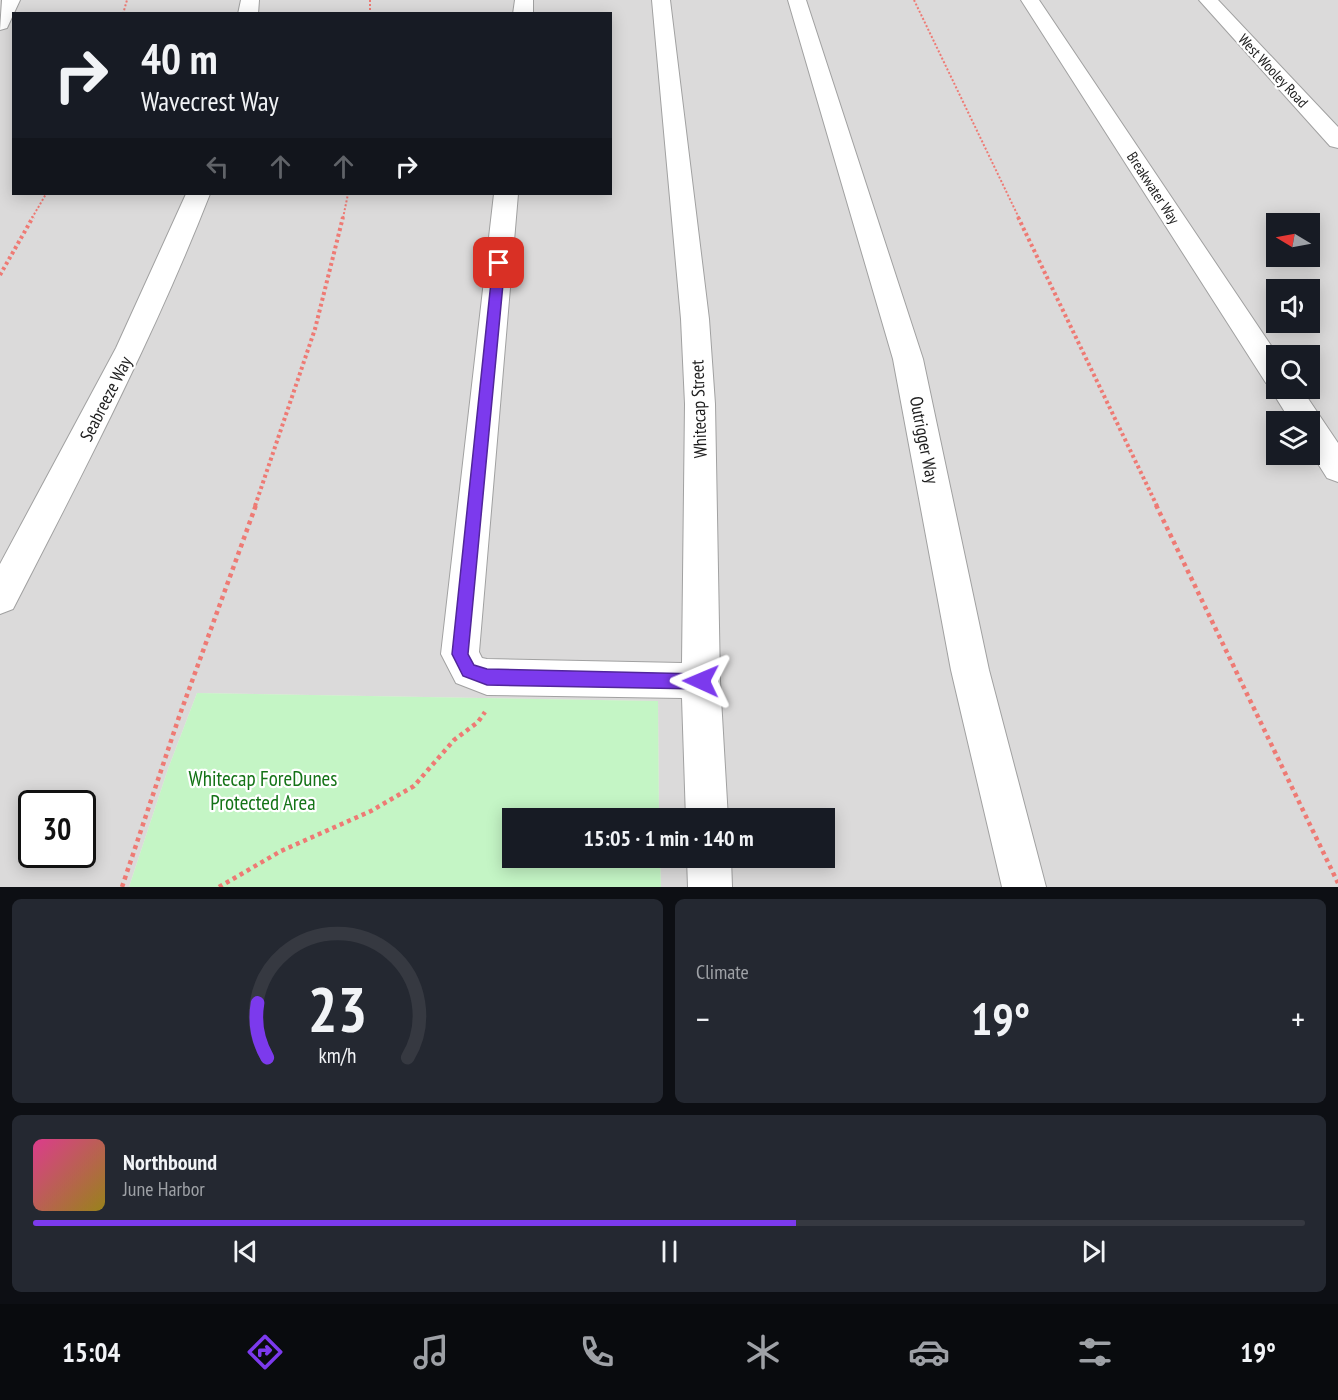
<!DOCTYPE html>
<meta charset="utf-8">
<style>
:root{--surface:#171b24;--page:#242831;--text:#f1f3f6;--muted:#9ea1a6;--line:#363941;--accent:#7c3aed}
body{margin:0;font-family:"PT Sans Narrow",sans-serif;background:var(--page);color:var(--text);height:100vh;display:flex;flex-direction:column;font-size:22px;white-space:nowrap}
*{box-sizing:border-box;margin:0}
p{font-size:20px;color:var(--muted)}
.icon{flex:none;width:33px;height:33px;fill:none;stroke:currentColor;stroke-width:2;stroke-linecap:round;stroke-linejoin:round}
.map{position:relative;height:887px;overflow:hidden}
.side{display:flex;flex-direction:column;gap:12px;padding:12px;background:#0d0f14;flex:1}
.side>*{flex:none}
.hud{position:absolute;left:12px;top:12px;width:600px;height:183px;border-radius:0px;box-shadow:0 3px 15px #0003;background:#171b24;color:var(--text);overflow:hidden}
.needle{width:39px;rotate:280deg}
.controls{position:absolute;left:1266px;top:213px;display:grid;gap:12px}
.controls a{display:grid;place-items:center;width:54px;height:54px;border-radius:0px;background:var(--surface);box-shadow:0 3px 15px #0003;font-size:30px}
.speed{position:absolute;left:18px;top:790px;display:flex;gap:12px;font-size:30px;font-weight:700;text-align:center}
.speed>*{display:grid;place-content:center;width:78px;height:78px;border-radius:50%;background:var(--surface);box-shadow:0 3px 15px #0003;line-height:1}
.speed .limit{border:3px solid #111;border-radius:9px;background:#fff;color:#111}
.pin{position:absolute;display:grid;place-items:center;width:51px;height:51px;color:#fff;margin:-26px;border-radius:12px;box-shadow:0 3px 9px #0006}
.me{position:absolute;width:66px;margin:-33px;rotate:271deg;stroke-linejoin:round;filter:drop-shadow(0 0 4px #0008)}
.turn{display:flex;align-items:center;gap:21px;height:126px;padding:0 30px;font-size:27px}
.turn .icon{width:78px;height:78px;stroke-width:2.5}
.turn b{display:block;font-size:42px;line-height:51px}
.lanes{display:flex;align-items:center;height:57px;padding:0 30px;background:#0003;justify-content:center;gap:30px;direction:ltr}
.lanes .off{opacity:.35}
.big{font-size:45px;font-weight:700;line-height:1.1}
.side .tile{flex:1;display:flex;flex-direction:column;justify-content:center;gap:9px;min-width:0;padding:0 21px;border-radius:9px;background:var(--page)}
.side .dial{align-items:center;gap:0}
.dial svg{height:156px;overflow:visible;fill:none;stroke:var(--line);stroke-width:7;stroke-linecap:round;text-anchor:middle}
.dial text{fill:var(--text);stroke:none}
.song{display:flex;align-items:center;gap:18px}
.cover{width:72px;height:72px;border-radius:9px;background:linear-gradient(135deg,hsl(330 70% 55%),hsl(50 70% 35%))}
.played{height:6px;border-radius:3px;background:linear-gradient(90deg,var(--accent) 60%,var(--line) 60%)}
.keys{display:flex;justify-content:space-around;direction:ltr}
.heat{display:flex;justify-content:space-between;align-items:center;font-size:33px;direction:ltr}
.side .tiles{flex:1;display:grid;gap:12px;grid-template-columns:1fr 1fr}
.tile:last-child{grid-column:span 2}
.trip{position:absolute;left:502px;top:808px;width:333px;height:60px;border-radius:0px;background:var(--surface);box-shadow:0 3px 15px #0003;font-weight:700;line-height:60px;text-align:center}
.menu{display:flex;height:96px;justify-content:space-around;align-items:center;background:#090b0e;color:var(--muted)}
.menu .icon{width:42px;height:42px}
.menu .on{color:var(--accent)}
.menu b{font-size:27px;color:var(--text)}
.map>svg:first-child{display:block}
</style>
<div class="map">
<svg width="1338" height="887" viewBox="0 0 1338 887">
<rect width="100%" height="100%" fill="#eeeae4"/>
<path fill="#dbdada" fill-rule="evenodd" d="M0,0H1338V887H661L660,858H825V819H659L658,701L197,693L168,769L129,887H0ZM14,14H610V194H14ZM1276,224H1310V256H1276ZM1276,290H1310V322H1276ZM1276,356H1310V388H1276ZM1276,422H1310V454H1276ZM32,804H82V855H32Z"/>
<path fill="#c4f5c5" d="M197,693L658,701L659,819H513V858H660L661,887H129L168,769Z"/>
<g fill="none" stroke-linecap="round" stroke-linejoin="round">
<g stroke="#a1a1a1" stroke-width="2">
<path id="street" d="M2,0H20L7,28L0,30Z
M241,0H259L258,14H238Z
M515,0H533V14H513Z
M652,0H670L709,319L715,404L720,681L728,819H686L682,698L487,695L456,683L441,654L494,194H518L479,652L482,658L487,659L682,663L685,404L681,319Z
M788,0H806L923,359L989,670L1046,887H1002L951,670L893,359Z
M1021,0H1039L1278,356H1276V388H1301L1338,443V482L1327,478L1310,451V422H1291L1270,388L1272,384L1266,383Z
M1199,0H1218L1338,127V148L1330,146Z
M186,194H210C154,337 83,473 13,609L0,614V564L116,348Z
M687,858H731L732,887H688Z"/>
</g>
<path stroke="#ee7a74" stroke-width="2" stroke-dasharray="2 2" stroke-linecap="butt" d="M370,0V14
M914,0L1019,218
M123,14L127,0
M32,218L46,194
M343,218L348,194"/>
<path stroke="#ee7a74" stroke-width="4" stroke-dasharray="3 3" stroke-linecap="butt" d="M1018,217L1157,506
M0,275L33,217
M255,506L315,329L343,217"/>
<path stroke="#ee7a74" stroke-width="4.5" stroke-dasharray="4 4" stroke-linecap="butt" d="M1156,505L1338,883
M122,887L179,717L256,505
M219,887L281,851L371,811L414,786L454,740L478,722L485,712"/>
<use href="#street" fill="#fff" fill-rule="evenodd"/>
</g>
<path fill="#7c3aed" stroke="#51269a" stroke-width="1.5" d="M499,259L505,263L468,654L474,665L487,669L701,674L707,676L709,681L707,687L701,689L487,685L463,676L452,654L493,263Z"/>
<g text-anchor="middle" stroke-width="4.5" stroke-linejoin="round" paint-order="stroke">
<g font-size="15" fill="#1d1d1d" stroke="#fff">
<text transform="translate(1273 71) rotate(47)" y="5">West Wooley Road</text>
<text transform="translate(1153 188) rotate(57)" y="5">Breakwater Way</text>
</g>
<g font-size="18" fill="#1d1d1d" stroke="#fff">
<text transform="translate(106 399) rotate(-63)" y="6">Seabreeze Way</text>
<text transform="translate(699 409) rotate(-92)" y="6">Whitecap Street</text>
<text transform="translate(924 440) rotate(79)" y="6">Outrigger Way</text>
</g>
<g font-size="21" fill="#147317" stroke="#fff">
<text x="263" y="786">Whitecap ForeDunes<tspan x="263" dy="24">Protected Area</tspan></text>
</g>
</g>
</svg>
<div class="controls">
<a><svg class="needle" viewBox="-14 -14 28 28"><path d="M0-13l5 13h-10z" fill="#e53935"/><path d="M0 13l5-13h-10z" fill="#9ea1a6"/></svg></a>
<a><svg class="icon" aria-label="sound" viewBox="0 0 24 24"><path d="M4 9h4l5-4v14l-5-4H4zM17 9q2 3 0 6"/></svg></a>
<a><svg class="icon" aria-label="search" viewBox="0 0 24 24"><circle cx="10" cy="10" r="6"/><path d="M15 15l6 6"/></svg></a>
<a><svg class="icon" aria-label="layers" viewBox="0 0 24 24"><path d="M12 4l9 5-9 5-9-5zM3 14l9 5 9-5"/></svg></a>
</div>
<div class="speed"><div class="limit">30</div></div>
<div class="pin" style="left:499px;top:263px;background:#d93025"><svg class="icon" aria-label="arrive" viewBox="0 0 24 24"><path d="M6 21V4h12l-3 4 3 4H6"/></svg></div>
<svg class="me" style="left:701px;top:681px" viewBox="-20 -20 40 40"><path d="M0-17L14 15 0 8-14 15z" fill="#7c3aed" stroke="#fff" stroke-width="4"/></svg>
<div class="trip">15:05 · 1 min · 140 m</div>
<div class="hud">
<div class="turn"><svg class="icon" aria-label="right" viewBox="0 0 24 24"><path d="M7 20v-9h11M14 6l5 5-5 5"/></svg><div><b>40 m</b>Wavecrest Way</div></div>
<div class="lanes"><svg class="icon off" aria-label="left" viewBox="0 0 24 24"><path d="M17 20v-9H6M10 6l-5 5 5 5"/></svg><svg class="icon off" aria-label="ahead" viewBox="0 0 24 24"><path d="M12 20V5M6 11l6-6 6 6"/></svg><svg class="icon off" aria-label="ahead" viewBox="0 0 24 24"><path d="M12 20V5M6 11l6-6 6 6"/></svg><svg class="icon" aria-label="right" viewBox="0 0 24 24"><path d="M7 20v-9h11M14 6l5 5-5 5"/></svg></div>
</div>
</div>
<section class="side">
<div class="tiles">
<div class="tile dial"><svg viewBox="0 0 100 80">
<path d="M14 69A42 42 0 1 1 86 69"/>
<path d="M14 69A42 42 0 0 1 9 41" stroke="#7c3aed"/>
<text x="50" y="56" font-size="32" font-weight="700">23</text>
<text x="50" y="72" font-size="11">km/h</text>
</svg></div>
<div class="tile"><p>Climate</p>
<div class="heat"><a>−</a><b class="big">19°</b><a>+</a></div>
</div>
<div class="tile">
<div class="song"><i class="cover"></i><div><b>Northbound</b><p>June Harbor</p></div></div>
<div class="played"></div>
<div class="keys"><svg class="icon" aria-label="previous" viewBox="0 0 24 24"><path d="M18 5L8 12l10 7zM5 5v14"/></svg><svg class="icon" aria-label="pause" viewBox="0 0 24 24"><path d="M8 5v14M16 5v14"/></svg><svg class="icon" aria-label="next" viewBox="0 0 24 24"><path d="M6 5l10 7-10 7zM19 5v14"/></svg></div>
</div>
</div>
</section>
<nav class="menu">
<b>15:04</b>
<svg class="icon on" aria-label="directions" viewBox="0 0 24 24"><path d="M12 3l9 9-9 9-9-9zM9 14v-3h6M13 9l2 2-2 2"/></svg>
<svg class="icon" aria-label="music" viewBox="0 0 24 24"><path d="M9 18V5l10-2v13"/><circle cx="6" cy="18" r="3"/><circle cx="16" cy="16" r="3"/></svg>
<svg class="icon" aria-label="phone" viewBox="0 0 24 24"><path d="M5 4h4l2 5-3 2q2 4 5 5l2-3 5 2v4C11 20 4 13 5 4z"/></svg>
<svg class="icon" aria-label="climate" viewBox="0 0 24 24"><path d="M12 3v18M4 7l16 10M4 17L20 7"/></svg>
<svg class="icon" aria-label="car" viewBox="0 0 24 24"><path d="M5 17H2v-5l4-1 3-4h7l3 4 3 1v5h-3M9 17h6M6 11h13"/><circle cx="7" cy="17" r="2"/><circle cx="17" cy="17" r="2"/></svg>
<svg class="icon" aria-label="filters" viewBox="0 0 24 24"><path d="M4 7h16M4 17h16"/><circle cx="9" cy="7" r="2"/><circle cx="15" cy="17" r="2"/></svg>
<b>19°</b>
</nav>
